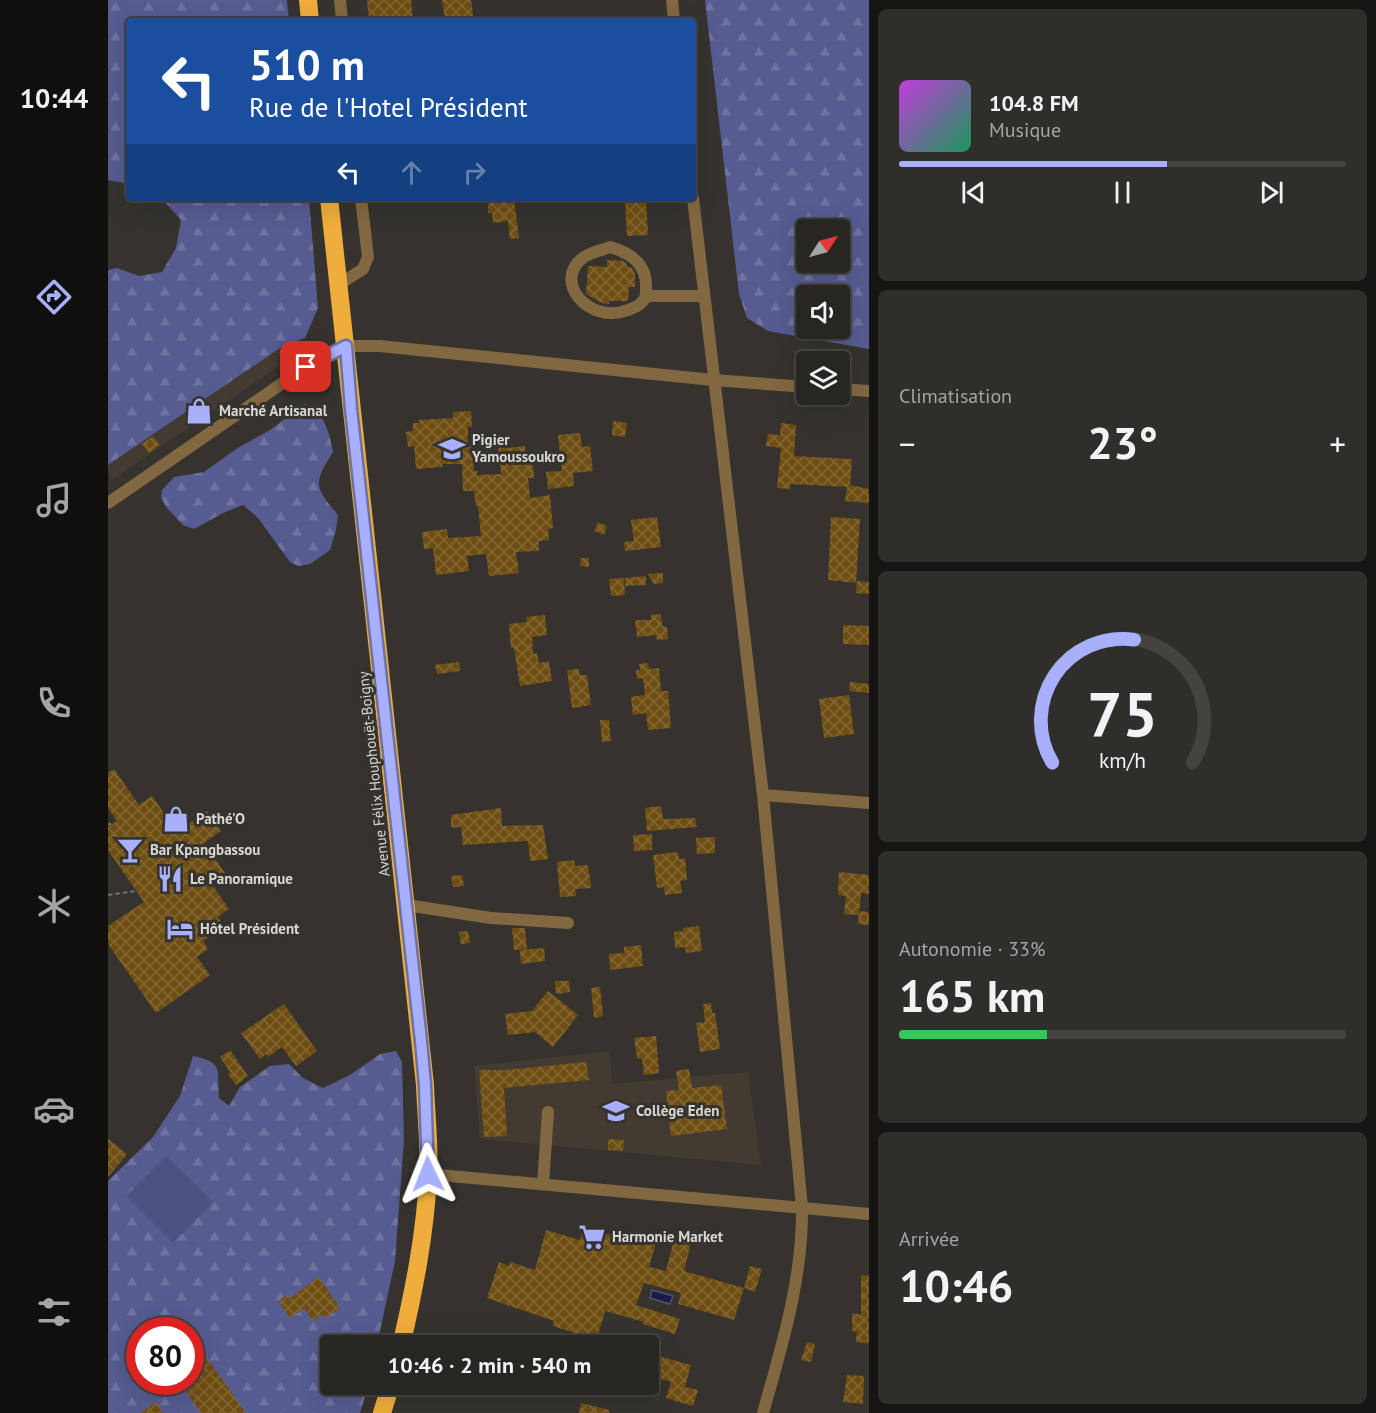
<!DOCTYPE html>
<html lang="fr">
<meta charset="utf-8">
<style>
:root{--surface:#282622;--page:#302e2a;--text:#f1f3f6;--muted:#a5a5a5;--line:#444340;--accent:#a8b0fc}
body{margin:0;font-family:"PT Sans",sans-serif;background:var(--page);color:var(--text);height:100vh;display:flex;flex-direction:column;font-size:22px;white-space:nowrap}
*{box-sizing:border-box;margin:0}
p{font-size:20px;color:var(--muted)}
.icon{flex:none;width:33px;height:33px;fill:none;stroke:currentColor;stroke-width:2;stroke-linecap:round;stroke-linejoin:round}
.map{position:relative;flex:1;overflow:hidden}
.side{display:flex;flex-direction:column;gap:9px;padding:9px;background:#161513;width:507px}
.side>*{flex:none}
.top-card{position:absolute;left:18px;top:18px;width:570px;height:183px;border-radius:6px;box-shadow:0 6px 24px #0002,0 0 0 2px var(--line);background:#1a4fa0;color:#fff;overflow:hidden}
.needle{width:39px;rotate:54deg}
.tools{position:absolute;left:688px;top:219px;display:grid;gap:12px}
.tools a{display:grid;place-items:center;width:54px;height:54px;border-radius:6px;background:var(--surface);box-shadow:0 6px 24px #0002,0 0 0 2px var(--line);font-size:30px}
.speed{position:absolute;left:18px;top:1317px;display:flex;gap:12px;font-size:30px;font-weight:700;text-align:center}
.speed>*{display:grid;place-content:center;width:78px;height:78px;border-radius:50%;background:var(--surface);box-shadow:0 6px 24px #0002,0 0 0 2px var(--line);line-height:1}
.speed .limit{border:9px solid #d22;background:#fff;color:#111}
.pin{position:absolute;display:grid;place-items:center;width:51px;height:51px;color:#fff;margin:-26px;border-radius:12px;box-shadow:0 3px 9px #0006}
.me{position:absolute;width:66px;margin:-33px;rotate:358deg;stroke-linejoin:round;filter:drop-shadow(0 0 4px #0008)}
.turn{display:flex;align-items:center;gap:21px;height:126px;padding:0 24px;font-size:27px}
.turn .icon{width:78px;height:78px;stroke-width:2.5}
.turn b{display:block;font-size:42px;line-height:51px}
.lanes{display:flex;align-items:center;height:57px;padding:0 24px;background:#0003;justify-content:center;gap:30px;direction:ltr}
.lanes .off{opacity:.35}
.big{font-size:45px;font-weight:700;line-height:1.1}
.side .card{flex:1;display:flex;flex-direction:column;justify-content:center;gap:9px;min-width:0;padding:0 21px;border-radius:9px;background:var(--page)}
.side .dial{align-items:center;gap:0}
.dial svg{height:156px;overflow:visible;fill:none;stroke:var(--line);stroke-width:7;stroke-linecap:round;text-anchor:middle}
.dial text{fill:var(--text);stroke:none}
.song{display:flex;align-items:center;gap:18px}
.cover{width:72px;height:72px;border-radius:9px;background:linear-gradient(135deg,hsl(290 70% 55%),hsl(150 70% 35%))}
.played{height:6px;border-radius:3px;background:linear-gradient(90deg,var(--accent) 60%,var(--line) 60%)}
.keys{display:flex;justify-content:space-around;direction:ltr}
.heat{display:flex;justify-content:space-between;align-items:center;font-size:33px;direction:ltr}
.charge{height:9px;border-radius:4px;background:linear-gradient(90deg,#34c759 33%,var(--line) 0)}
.trip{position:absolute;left:212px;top:1335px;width:339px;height:60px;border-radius:6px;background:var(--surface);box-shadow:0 6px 24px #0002,0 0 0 2px var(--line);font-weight:700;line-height:60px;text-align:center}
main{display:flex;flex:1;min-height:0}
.tab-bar{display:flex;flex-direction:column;width:108px;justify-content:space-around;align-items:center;background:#100f0e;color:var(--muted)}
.tab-bar .icon{width:42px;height:42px}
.tab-bar .selected{color:var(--accent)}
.tab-bar b{font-size:27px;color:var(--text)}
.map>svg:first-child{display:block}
</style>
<main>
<nav class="tab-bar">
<b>10:44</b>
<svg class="icon selected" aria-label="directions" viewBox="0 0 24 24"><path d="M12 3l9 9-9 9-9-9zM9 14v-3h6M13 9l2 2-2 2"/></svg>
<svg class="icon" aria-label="music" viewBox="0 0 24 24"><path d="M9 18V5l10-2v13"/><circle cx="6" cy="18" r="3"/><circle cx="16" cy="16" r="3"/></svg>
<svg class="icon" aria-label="phone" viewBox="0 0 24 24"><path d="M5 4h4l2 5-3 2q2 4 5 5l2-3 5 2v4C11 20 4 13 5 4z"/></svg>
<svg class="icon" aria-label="climate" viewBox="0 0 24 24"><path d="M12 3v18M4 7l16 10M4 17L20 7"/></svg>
<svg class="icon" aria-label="car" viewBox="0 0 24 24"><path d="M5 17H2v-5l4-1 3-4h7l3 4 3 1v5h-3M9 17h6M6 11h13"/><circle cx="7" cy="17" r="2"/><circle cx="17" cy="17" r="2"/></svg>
<svg class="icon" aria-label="filters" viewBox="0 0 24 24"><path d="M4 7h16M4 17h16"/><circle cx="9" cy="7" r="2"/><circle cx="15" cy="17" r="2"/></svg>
</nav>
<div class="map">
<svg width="761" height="1413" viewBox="0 0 761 1413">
<defs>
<pattern id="forest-firs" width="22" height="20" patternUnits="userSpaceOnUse" patternTransform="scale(1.5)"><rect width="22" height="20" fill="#565b90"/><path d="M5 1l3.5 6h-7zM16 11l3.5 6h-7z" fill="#6e729f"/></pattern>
<pattern id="water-ripples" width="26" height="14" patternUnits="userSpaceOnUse" patternTransform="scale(1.5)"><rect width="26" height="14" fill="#1b1b49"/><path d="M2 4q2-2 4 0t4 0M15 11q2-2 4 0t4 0" fill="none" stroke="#3c3b62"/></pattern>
<pattern id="building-cross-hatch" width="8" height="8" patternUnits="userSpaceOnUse" patternTransform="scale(1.5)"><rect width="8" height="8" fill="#6f4e13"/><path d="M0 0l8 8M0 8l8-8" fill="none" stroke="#836734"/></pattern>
</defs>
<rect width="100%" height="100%" fill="#36332e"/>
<path fill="#433b31" d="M175,346L183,358L4,480L0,473V465Z
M502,1051L504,1084L640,1072L653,1165L372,1139L366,1066Z"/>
<path fill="url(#forest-firs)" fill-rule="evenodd" d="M0,0H179V2L181,21H21V184L0,180Z
M597,0H761V349L660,331L639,318L631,294ZM699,230H732V262H699ZM699,296H732V328H699Z
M53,198H201L210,308L197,338L175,346L0,465V270L9,268L31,276L54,272L68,248L73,220Z
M197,404C217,414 221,431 225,452C205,484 206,486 230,515L228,530L222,550L202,564L190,566L182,562L150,518L135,505L115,513L86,529L75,525L59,508L53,498L54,490L66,477L96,472L128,449L162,430Z
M288,1051L294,1062L296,1140L287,1261L269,1345L222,1346V1384L261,1385L252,1413H0V1181L45,1137L72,1096L85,1056C116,1062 109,1070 111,1098L121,1106L132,1087L162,1066L181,1064L195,1078L215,1088L242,1075L272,1054ZM32,1330H82V1382H32Z"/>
<path fill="#4d5283" d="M58,1156L105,1202L65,1243L18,1196Z"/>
<path fill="url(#water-ripples)" stroke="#545372" stroke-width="1.5" d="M544,1290L565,1296L562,1304L542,1298Z"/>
<path fill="url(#building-cross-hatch)" d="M259,0H303L305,21H261Z
M334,0H363L366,21H337Z
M381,198H406L411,238L402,239L400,221L385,223L384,213H380Z
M538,200L540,235L519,236L517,201Z
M499,260L515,261L519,264V267H523L526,271L527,274V287H521L520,301H501V304L494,303L478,294L480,266L499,267Z
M363,411L364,427H360V444H365L366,471H369V475L393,474L389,436L399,435L400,448L417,446L418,457L424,455L426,478H420L422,498L442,495L445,528L440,529L441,540L431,541V551L408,552L411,573L381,576L378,554L359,556L361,571L328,575L325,548L316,549L314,532L339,529L340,538L373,536L370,506H368L366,491H355L354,464H334L335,467L308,469L306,446L300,447L298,432L305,431V423H311V420L345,418V412Z
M505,421L519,423L517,437L504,435Z
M673,423L688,425L686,456L744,459L742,485L761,489V503L737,501L739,487L683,484L682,489L669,488L673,448L658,446L660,434L672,435Z
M472,433L474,447L482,446L485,471L465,473L466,486L440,489L438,472L454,471L450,435Z
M45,436L52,445L41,453L34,444Z
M549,517L553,547L517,551L516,542L526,541L523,520Z
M723,517L752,519L748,583L720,580Z
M490,522L499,526L496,535L486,531Z
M473,558H481V567L472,566Z
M555,573V583L546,584L540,574Z
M538,576V585L517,586V578Z
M516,578L517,595L503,596L501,579Z
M749,581L761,582V594L748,593Z
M553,614L554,626L559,627L560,639L549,640L548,635L529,637L527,620H543V615Z
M437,615L439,635L424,637L425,654L429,653L431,663L441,661L444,681L412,686L406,648H403L401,624L419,622L418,617Z
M735,625L761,626V645L735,644Z
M351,662L352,671L329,674L327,665Z
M540,663L541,669L551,668L553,691H560L563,728L540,730L538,713L525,715L523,697L537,695L535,678L529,679L528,670H532L531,664Z
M471,669L472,675H479L483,705L464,708L459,670Z
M742,682L761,684V693L741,691Z
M741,695L746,734L716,738L711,699Z
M492,720H501L503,741L494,742Z
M6,769L31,805L44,796L58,816L71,807L82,823L99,811L113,831L96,843L117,873L103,883L121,909L110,917L116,926L95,941L100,949L89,957L102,975L48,1013L0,944V926L36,902L0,850V827L9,821L0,808V773Z
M553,806L555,819L587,818L589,827L539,831L537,808Z
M393,808L394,826L435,825L440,859L422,861L420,841L355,845L353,827L343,828V815Z
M544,834V850L526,851L525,835Z
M607,837V853L589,854L588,838Z
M570,852L571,859L577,858L579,880L572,881L574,893L557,895L556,887L549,888L545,855Z
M466,860L467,866L480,865L483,888L467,889L468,896L452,897L449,862Z
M731,872L761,875V894L753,893L751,915L736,914L738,896L730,895Z
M354,875L356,886L345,887L343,876Z
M751,911L761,912V925L750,924Z
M591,926L594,951L578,953L577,947L567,948L566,932L575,931V928Z
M404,928H417L419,949L406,950Z
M360,931L362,943L353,944L351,932Z
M533,945L535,966L502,970L501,954L516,953V947Z
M436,948L437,961L413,964L412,950Z
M447,981H461L462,992L448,994Z
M492,987L495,1016L486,1018L483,988Z
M440,991L470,1015L445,1047L427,1032L400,1035L397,1014L424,1011Z
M603,1003L604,1013H607L612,1049L592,1052L588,1023L597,1022L595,1004Z
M176,1004L209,1051L188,1066L174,1047L160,1057L158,1054L152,1059L133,1033Z
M548,1036L551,1073L536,1075L534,1059L529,1058L526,1038Z
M122,1050L140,1076L128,1085L120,1074L122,1072L112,1057Z
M478,1062L481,1080L396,1088L399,1136L376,1137L371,1070H398Z
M581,1069L584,1088L613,1085L619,1129L563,1136L558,1091L571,1090L568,1071Z
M0,1139L19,1154L0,1177Z
M500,1139L516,1140L515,1151L500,1150Z
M438,1230L472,1240L474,1232L549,1239L541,1267L558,1271L566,1240L583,1243L576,1271L636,1288L626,1320L570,1304L573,1293L536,1283L528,1305L572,1319L567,1334L535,1324L536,1322L497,1311L489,1338L480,1335L479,1337L445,1326L446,1321L379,1298L391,1262L401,1266L402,1262L427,1270Z
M642,1266L654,1269L647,1292L636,1288Z
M753,1275L761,1276V1343L748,1342L749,1332L744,1331V1313L753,1315Z
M211,1277L232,1308L218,1318L215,1314L205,1321L196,1308L182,1318L170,1301L180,1294L182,1298Z
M70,1317L80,1330H50Z
M82,1334L138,1413H93L71,1382H82Z
M699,1342L707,1344L703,1362L693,1360Z
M550,1356L583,1365L577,1387L590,1390L585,1406L558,1398L563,1382L544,1376Z
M739,1375L756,1376L755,1404L735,1402Z
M48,1402L55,1413H32Z
M473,1403L501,1410V1413H471Z"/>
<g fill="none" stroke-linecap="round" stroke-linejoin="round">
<path stroke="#74726d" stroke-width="2" stroke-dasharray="4.5 3" stroke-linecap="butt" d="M0,824H3
M0,895L28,891"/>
<path stroke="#826840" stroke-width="12" d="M232,0L234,21
M564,0L566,21
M585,198L655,795L694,1207C695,1278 674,1345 655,1413
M502,247C523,253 539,264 538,288C538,293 539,296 535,301C532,305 526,308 520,310C481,325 443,281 476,257C483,252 494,250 502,247Z
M230,285L255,269L260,257L253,198
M538,296H595
M732,389L761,391
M0,503L198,367L215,356L238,346H271L605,380L699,387
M655,795L761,803
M298,905L383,918L460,923
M320,1174L761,1214
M435,1184L440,1112"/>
<path stroke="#eead3c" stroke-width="18" d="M200,0L202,21
M221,198L317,1085C318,1115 322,1147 320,1177C317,1235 306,1290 293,1346
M274,1413L283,1384"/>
</g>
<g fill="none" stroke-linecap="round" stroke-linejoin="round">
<g stroke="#6d72a4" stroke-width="15">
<path id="route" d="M198,367L238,346L243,409L313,1041L317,1085L320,1174"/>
</g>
<use href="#route" stroke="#a8b0fc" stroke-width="10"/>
</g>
<defs>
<g id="shop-bare" transform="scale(2.07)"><path d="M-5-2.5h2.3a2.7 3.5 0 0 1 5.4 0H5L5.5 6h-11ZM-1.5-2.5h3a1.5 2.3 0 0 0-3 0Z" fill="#a8b0fc" stroke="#36332e" stroke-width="2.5" paint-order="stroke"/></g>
<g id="school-bare" transform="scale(2.07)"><path d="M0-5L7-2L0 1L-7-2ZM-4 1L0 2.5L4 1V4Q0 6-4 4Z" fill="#a8b0fc" stroke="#36332e" stroke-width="2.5" paint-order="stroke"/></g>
<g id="bar-bare" transform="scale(2.07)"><path d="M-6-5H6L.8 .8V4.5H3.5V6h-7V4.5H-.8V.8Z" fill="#a8b0fc" stroke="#36332e" stroke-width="2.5" paint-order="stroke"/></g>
<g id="restaurant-bare" transform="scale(2.07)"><path d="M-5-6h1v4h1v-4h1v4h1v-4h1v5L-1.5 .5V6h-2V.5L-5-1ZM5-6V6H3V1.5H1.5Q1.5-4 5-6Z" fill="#a8b0fc" stroke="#36332e" stroke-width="2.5" paint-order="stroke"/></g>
<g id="hotel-bare" transform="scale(2.07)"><path d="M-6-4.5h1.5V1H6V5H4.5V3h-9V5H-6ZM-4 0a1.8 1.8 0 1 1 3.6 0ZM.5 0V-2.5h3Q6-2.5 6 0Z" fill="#a8b0fc" stroke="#36332e" stroke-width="2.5" paint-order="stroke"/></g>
<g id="supermarket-bare" transform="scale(2.07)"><path d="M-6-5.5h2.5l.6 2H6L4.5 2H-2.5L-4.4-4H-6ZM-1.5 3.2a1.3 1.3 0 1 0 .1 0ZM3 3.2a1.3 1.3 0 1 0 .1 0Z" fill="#a8b0fc" stroke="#36332e" stroke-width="2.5" paint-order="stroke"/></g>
</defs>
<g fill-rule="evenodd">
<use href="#shop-bare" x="91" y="411"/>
<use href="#school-bare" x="344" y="449"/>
<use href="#shop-bare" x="68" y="819"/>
<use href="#bar-bare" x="22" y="850"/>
<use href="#restaurant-bare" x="62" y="879"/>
<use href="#hotel-bare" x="72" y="929"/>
<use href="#school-bare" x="508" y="1111"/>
<use href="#supermarket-bare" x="484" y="1237"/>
</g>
<g text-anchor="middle" stroke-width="6" stroke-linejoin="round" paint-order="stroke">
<g font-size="15" font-weight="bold" fill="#d9d7d3" stroke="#36332e" text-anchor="start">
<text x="111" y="416">Marché Artisanal</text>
<text x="364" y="445">Pigier<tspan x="364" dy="17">Yamoussoukro</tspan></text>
<text x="88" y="824">Pathé'O</text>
<text x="42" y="855">Bar Kpangbassou</text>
<text x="82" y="884">Le Panoramique</text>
<text x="92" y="934">Hôtel Président</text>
<text x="528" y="1116">Collège Eden</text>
<text x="504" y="1242">Harmonie Market</text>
</g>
<g font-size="15" fill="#d9d7d3" stroke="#36332e">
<text transform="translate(266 774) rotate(-96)" y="5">Avenue Félix Houphouët-Boigny</text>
</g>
</g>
</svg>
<div class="tools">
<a><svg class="needle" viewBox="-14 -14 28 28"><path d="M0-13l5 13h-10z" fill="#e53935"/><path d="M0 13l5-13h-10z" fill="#a5a5a5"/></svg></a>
<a><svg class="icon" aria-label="sound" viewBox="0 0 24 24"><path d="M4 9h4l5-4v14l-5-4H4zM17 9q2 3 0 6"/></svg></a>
<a><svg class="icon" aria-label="layers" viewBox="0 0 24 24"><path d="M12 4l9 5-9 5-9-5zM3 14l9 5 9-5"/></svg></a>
</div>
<div class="speed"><div class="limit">80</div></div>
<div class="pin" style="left:198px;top:367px;background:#d93025"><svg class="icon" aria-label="arrive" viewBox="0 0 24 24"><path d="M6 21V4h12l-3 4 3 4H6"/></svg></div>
<svg class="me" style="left:320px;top:1174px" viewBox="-20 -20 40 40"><path d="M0-17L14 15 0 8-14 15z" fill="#a8b0fc" stroke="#fff" stroke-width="4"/></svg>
<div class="trip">10:46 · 2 min · 540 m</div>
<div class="top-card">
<div class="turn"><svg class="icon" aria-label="left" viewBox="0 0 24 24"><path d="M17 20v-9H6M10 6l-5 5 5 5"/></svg><div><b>510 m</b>Rue de l'Hotel Président</div></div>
<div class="lanes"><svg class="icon" aria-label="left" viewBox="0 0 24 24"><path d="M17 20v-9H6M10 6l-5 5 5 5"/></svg><svg class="icon off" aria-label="ahead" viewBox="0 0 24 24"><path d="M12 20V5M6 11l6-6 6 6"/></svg><svg class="icon off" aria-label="right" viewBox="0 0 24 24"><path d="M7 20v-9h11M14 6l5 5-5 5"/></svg></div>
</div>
</div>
<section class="side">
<div class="card">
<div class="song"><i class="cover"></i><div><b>104.8 FM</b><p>Musique</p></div></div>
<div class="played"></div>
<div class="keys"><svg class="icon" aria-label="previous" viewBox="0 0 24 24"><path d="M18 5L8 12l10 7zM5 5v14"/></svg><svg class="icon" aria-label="pause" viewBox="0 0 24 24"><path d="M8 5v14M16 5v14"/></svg><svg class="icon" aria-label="next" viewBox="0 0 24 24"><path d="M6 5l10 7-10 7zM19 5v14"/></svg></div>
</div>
<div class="card"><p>Climatisation</p>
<div class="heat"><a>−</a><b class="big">23°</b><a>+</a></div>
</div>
<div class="card dial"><svg viewBox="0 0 100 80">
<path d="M14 69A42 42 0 1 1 86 69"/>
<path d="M14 69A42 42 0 0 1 56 6" stroke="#a8b0fc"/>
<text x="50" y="56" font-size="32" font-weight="700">75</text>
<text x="50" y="72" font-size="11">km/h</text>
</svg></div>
<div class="card"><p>Autonomie · 33%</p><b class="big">165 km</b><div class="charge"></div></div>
<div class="card"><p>Arrivée</p><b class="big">10:46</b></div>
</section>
</main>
